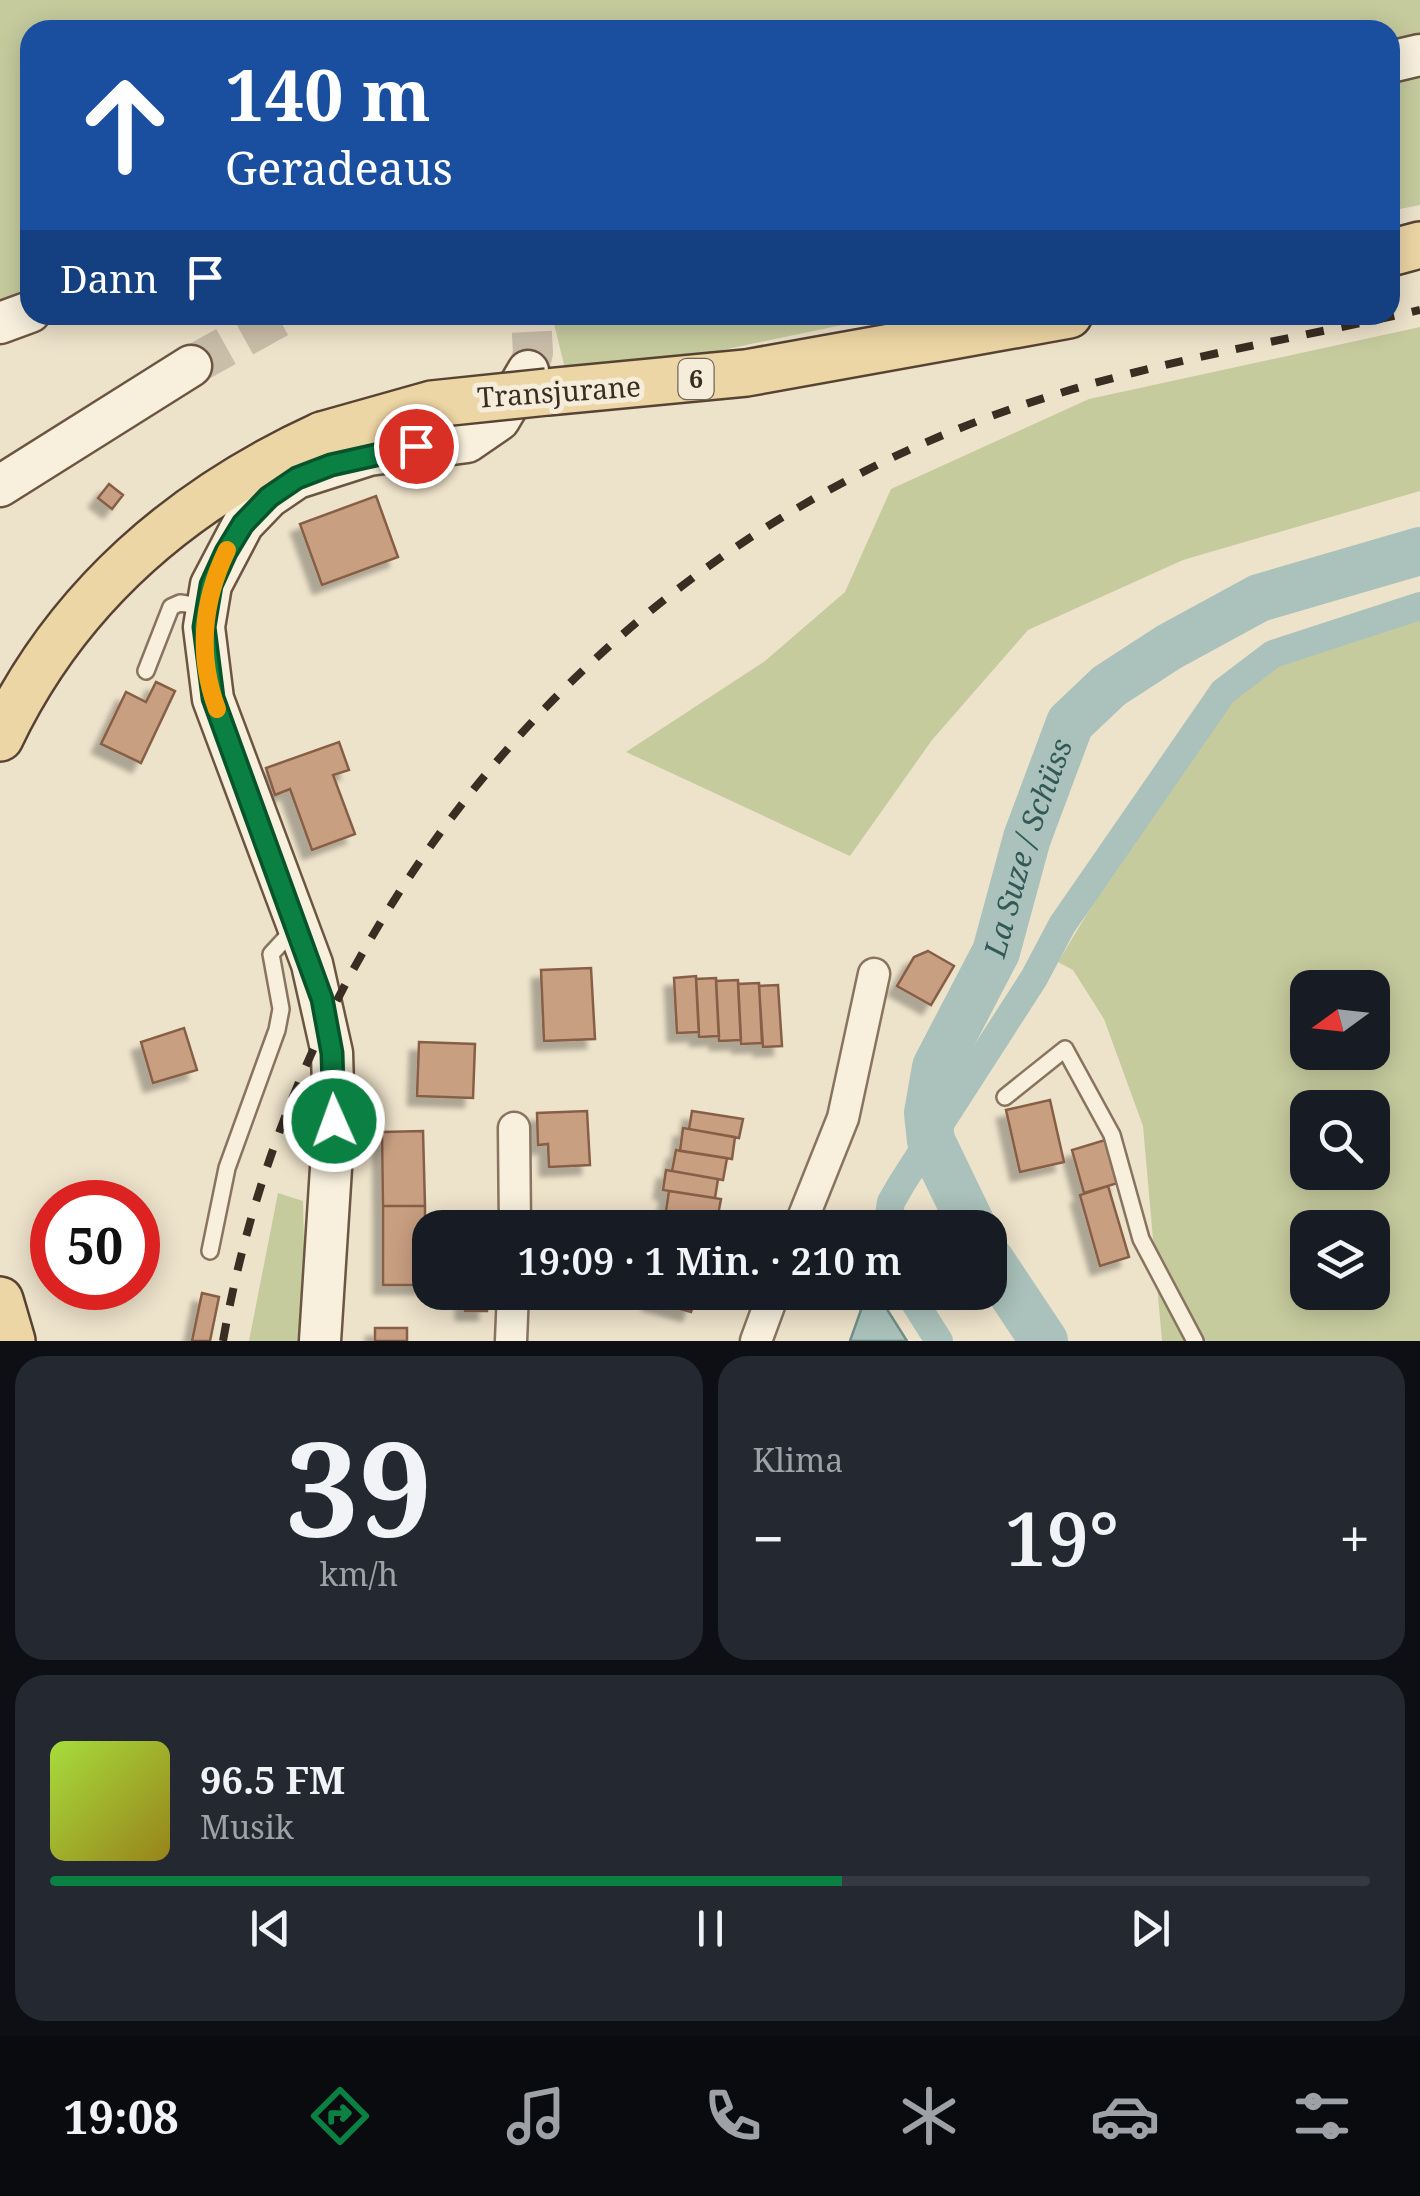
<!DOCTYPE html>
<html lang="de">
<meta charset="utf-8">
<style>
:root{--surface:#171b24;--page:#242831;--text:#f1f3f6;--muted:#9ea1a6;--line:#363941;--accent:#0b8043}
body{margin:0;font-family:"Noto Serif",serif;background:var(--page);color:var(--text);height:100vh;display:flex;flex-direction:column;font-size:38px;white-space:nowrap}
*{box-sizing:border-box;margin:0}
p{font-size:32px;color:var(--muted)}
.icon{flex:none;width:55px;height:55px;fill:none;stroke:currentColor;stroke-width:2;stroke-linecap:round;stroke-linejoin:round}
.map{position:relative;height:1341px;overflow:hidden}
.drawer{display:flex;flex-direction:column;gap:15px;padding:15px;background:#0d0f14;flex:1}
.drawer>*{flex:none}
.guide{position:absolute;left:20px;top:20px;width:1380px;height:305px;border-radius:30px;box-shadow:0 5px 25px #0003;background:#1a4fa0;color:#fff;overflow:hidden}
.needle{width:65px;rotate:255deg}
.buttons{position:absolute;left:1290px;top:970px;display:grid;gap:20px}
.buttons a{display:grid;place-items:center;width:100px;height:100px;border-radius:20px;background:var(--surface);box-shadow:0 5px 25px #0003;font-size:50px}
.speed{position:absolute;left:30px;top:1180px;display:flex;gap:20px;font-size:50px;font-weight:700;text-align:center}
.speed>*{display:grid;place-content:center;width:130px;height:130px;border-radius:50%;background:var(--surface);box-shadow:0 5px 25px #0003;line-height:1}
.speed .limit{border:15px solid #d22;background:#fff;color:#111}
.pin{position:absolute;display:grid;place-items:center;width:85px;height:85px;color:#fff;margin:-42px;border:5px solid #fff;border-radius:50%;box-shadow:0 2px 10px #0007}
.me{position:absolute;width:110px;margin:-55px;rotate:358deg;stroke-linejoin:round;filter:drop-shadow(0 0 8px #0008)}
.turn{display:flex;align-items:center;gap:35px;height:210px;padding:0 40px;font-size:45px}
.turn .icon{width:130px;height:130px;stroke-width:2.5}
.turn b{display:block;font-size:70px;line-height:85px}
.then{display:flex;align-items:center;height:95px;padding:0 40px;background:#0003;gap:20px;font-size:38px}
.big{font-size:75px;font-weight:600;line-height:1.1}
.drawer .tile{flex:1;display:flex;flex-direction:column;justify-content:center;gap:15px;min-width:0;padding:0 35px;border-radius:30px;background:var(--page)}
.drawer .dial{align-items:center;gap:0}
.dial b{font-size:130px;line-height:1}
.song{display:flex;align-items:center;gap:30px}
.cover{width:120px;height:120px;border-radius:15px;background:linear-gradient(135deg,hsl(80 70% 55%),hsl(50 70% 35%))}
.played{height:10px;border-radius:5px;background:linear-gradient(90deg,var(--accent) 60%,var(--line) 60%)}
.keys{display:flex;justify-content:space-around;direction:ltr}
.heat{display:flex;justify-content:space-between;align-items:center;font-size:55px;direction:ltr}
.drawer .tiles{flex:1;display:grid;gap:15px;grid-template-columns:1fr 1fr}
.tile:last-child{grid-column:span 2}
.trip{position:absolute;left:412px;top:1210px;width:595px;height:100px;border-radius:30px;background:var(--surface);box-shadow:0 5px 25px #0003;font-weight:600;line-height:100px;text-align:center}
.dock{display:flex;height:160px;justify-content:space-around;align-items:center;background:#090b0e;color:var(--muted)}
.dock .icon{width:70px;height:70px}
.dock .selected{color:var(--accent)}
.dock b{font-size:45px;color:var(--text)}
.map>svg:first-child{display:block}
</style>
<div class="map">
<svg width="1420" height="1341" viewBox="0 0 1420 1341">
<defs>
<filter id="shadow"><feDropShadow dx="-9" dy="9" stdDeviation="2.5" flood-color="#0004"/></filter>
</defs>
<rect width="100%" height="100%" fill="#ede2ca"/>
<path fill="#c6cb9e" fill-rule="evenodd" d="M0,0H1420V205L1390,211V30H30V298L0,309Z
M552,315H890L646,366L566,373Z
M1420,327V491L1183,560L1028,630L932,740L850,856L626,752L765,661L845,592L891,489L1089,399Z
M1420,604V1341H1162L1143,1126L1104,1019L1073,970L1058,962L1202,723L1299,652ZM1308,988H1372V1052H1308ZM1308,1108H1372V1172H1308ZM1308,1228H1372V1292H1308Z
M278,1193L303,1201L306,1341H249Z"/>
<path fill="#aac2bb" stroke="#719088" stroke-width="2.5" d="M867,1293H881L883,1303L907,1341H850Z"/>
<g fill="none" stroke-linecap="round" stroke-linejoin="round">
<path stroke="#aac2bb" stroke-width="28" d="M887,1228L891,1202L902,1183L1034,978L1062,925L1223,692L1273,654L1420,606
M908,1292L939,1341"/>
<g stroke="#aac2bb" stroke-width="48">
<path id="s1" d="M973,1228L931,1141L928,1113L936,1067L996,952L1027,838L1070,723L1109,686L1169,647L1259,598L1420,551"/>
<path d="M990,1260L1044,1341"/>
</g>
</g>
<path fill="#c99f82" stroke="#875f46" stroke-width="2.5" filter="url(#shadow)" d="M109,484L123,495L112,509L98,498Z
M376,496L398,557L322,585L300,524Z
M156,682L175,691L141,763L101,744L126,692L146,702Z
M339,742L349,770L333,775L355,834L312,850L290,789L275,795L266,768Z
M928,951L954,966L931,1005L897,986L914,957Z
M591,968L595,1039L544,1041L541,970Z
M696,976L699,1032L677,1033L674,978Z
M716,978L719,1036L699,1037L696,979Z
M738,980L741,1040L719,1041L716,981Z
M759,983L762,1043L741,1044L738,984Z
M778,985L782,1046L763,1047L759,986Z
M184,1028L197,1070L153,1083L141,1042Z
M419,1042L475,1044L473,1098L417,1096Z
M1050,1100L1064,1162L1020,1172L1006,1110Z
M587,1111L590,1165L549,1167L548,1144L538,1145L537,1113Z
M692,1111L743,1119L739,1138L689,1129Z
M683,1128L735,1137L732,1159L680,1151Z
M423,1131L425,1206H383L382,1132Z
M1105,1140L1118,1183L1084,1193L1072,1150Z
M676,1150L727,1158L723,1180L672,1171Z
M666,1170L718,1179L715,1198L663,1190Z
M1108,1186L1129,1257L1100,1266L1080,1195Z
M669,1191L721,1199L717,1220L666,1211Z
M383,1206H425V1285H383Z
M465,1292H487V1311H465Z
M654,1292H697L691,1312L651,1301Z
M202,1293L219,1297L210,1341H192Z
M375,1328H407V1341H375Z"/>
<g fill="none" stroke-linecap="round" stroke-linejoin="round">
<path stroke="#c9bea8" stroke-width="40" stroke-dasharray="40 20" stroke-linecap="butt" d="M191,366L283,315
M528,371L533,353L531,315"/>
<g stroke="#89755f" stroke-width="20">
<path id="lane" d="M146,671L171,607L180,603L207,607
M1005,1097L1065,1049L1112,1135L1141,1239L1195,1341
M210,1251L227,1168L277,1030L281,1009L271,954L295,928"/>
</g>
<g stroke="#89755f" stroke-width="35">
<path id="street" d="M514,1128L515,1228
M799,1228L843,1118L874,974
M511,1341L513,1292
M756,1341L774,1292"/>
</g>
<g stroke="#6b5642" stroke-width="45">
<path id="secondary" d="M1390,62L1420,55
M0,323L30,312
M0,486L191,366
M320,1341L334,1121L332,1053L312,964L213,699L204,627L211,585L243,524L269,497L297,478L369,455L467,442L499,420L528,371"/>
</g>
<g stroke="#574333" stroke-width="50">
<path id="primary" d="M1390,253L1420,245
M547,392L746,373L1069,315
M0,738C67,597 182,499 322,435
M0,1300L12,1341"/>
</g>
<use href="#lane" stroke="#f8f0dd" stroke-width="15"/>
<use href="#street" stroke="#f8f0dd" stroke-width="30"/>
<use href="#secondary" stroke="#f8f0dd" stroke-width="40"/>
<use href="#primary" stroke="#edd6a5" stroke-width="45"/>
<path stroke="#3a2d22" stroke-width="8" stroke-dasharray="18 18" stroke-linecap="butt" d="M223,1341C296,923 589,564 989,417C1128,365 1276,343 1420,310"/>
<g stroke="#574333" stroke-width="50" stroke-linecap="butt">
<path id="primary-bridge" d="M322,435L432,404L547,392"/>
</g>
<use href="#primary-bridge" stroke="#edd6a5" stroke-width="45"/>
</g>
<g fill="none" stroke-linecap="round" stroke-linejoin="round">
<g stroke="#07532c" stroke-width="25">
<path id="route" d="M334,1121L332,1053L322,999L213,698L204,627L211,585L226,552L243,524L269,497L297,478L331,465L416,446"/>
</g>
<use href="#route" stroke="#0b8043" stroke-width="18"/>
<path stroke="#f59e0b" stroke-width="18" d="M217,709C197,655 202,602 227,550"/>
</g>
<g text-anchor="middle" stroke-width="10" stroke-linejoin="round" paint-order="stroke">
<rect fill="#f5ecda" stroke="#726659" stroke-width="2.5" x="678.5" y="359" width="35" height="40" rx="8"/>
<g font-size="25" font-weight="bold" fill="#3a2d22">
<text x="696" y="388">6</text>
</g>
<g font-size="28" fill="#3a2d22" stroke="#f5ecda">
<text transform="translate(559 392) rotate(-4)" y="10">Transjurane</text>
</g>
<g font-size="30" font-style="italic" fill="#325956" stroke="#f5ecda">
<text dy="10" stroke="none"><textPath href="#s1" startOffset="410">La Suze / Schüss</textPath></text>
</g>
</g>
</svg>
<div class="buttons">
<a><svg class="needle" viewBox="-14 -14 28 28"><path d="M0-13l5 13h-10z" fill="#e53935"/><path d="M0 13l5-13h-10z" fill="#9ea1a6"/></svg></a>
<a><svg class="icon" aria-label="search" viewBox="0 0 24 24"><circle cx="10" cy="10" r="6"/><path d="M15 15l6 6"/></svg></a>
<a><svg class="icon" aria-label="layers" viewBox="0 0 24 24"><path d="M12 4l9 5-9 5-9-5zM3 14l9 5 9-5"/></svg></a>
</div>
<div class="speed"><div class="limit">50</div></div>
<div class="pin" style="left:416px;top:446px;background:#d93025"><svg class="icon" aria-label="arrive" viewBox="0 0 24 24"><path d="M6 21V4h12l-3 4 3 4H6"/></svg></div>
<svg class="me" style="left:334px;top:1121px" viewBox="-20 -20 40 40"><circle r="17" fill="#0b8043" stroke="#fff" stroke-width="3"/><path d="M0-11L8 9 0 5-8 9z" fill="#fff"/></svg>
<div class="trip">19:09 · 1 Min. · 210 m</div>
<div class="guide">
<div class="turn"><svg class="icon" aria-label="ahead" viewBox="0 0 24 24"><path d="M12 20V5M6 11l6-6 6 6"/></svg><div><b>140 m</b>Geradeaus</div></div>
<div class="then">Dann<svg class="icon" aria-label="arrive" viewBox="0 0 24 24"><path d="M6 21V4h12l-3 4 3 4H6"/></svg></div>
</div>
</div>
<section class="drawer">
<div class="tiles">
<div class="tile dial"><b>39</b><p>km/h</p></div>
<div class="tile"><p>Klima</p>
<div class="heat"><a>−</a><b class="big">19°</b><a>+</a></div>
</div>
<div class="tile">
<div class="song"><i class="cover"></i><div><b>96.5 FM</b><p>Musik</p></div></div>
<div class="played"></div>
<div class="keys"><svg class="icon" aria-label="previous" viewBox="0 0 24 24"><path d="M18 5L8 12l10 7zM5 5v14"/></svg><svg class="icon" aria-label="pause" viewBox="0 0 24 24"><path d="M8 5v14M16 5v14"/></svg><svg class="icon" aria-label="next" viewBox="0 0 24 24"><path d="M6 5l10 7-10 7zM19 5v14"/></svg></div>
</div>
</div>
</section>
<nav class="dock">
<b>19:08</b>
<svg class="icon selected" aria-label="directions" viewBox="0 0 24 24"><path d="M12 3l9 9-9 9-9-9zM9 14v-3h6M13 9l2 2-2 2"/></svg>
<svg class="icon" aria-label="music" viewBox="0 0 24 24"><path d="M9 18V5l10-2v13"/><circle cx="6" cy="18" r="3"/><circle cx="16" cy="16" r="3"/></svg>
<svg class="icon" aria-label="phone" viewBox="0 0 24 24"><path d="M5 4h4l2 5-3 2q2 4 5 5l2-3 5 2v4C11 20 4 13 5 4z"/></svg>
<svg class="icon" aria-label="climate" viewBox="0 0 24 24"><path d="M12 3v18M4 7l16 10M4 17L20 7"/></svg>
<svg class="icon" aria-label="car" viewBox="0 0 24 24"><path d="M5 17H2v-5l4-1 3-4h7l3 4 3 1v5h-3M9 17h6M6 11h13"/><circle cx="7" cy="17" r="2"/><circle cx="17" cy="17" r="2"/></svg>
<svg class="icon" aria-label="filters" viewBox="0 0 24 24"><path d="M4 7h16M4 17h16"/><circle cx="9" cy="7" r="2"/><circle cx="15" cy="17" r="2"/></svg>
</nav>
